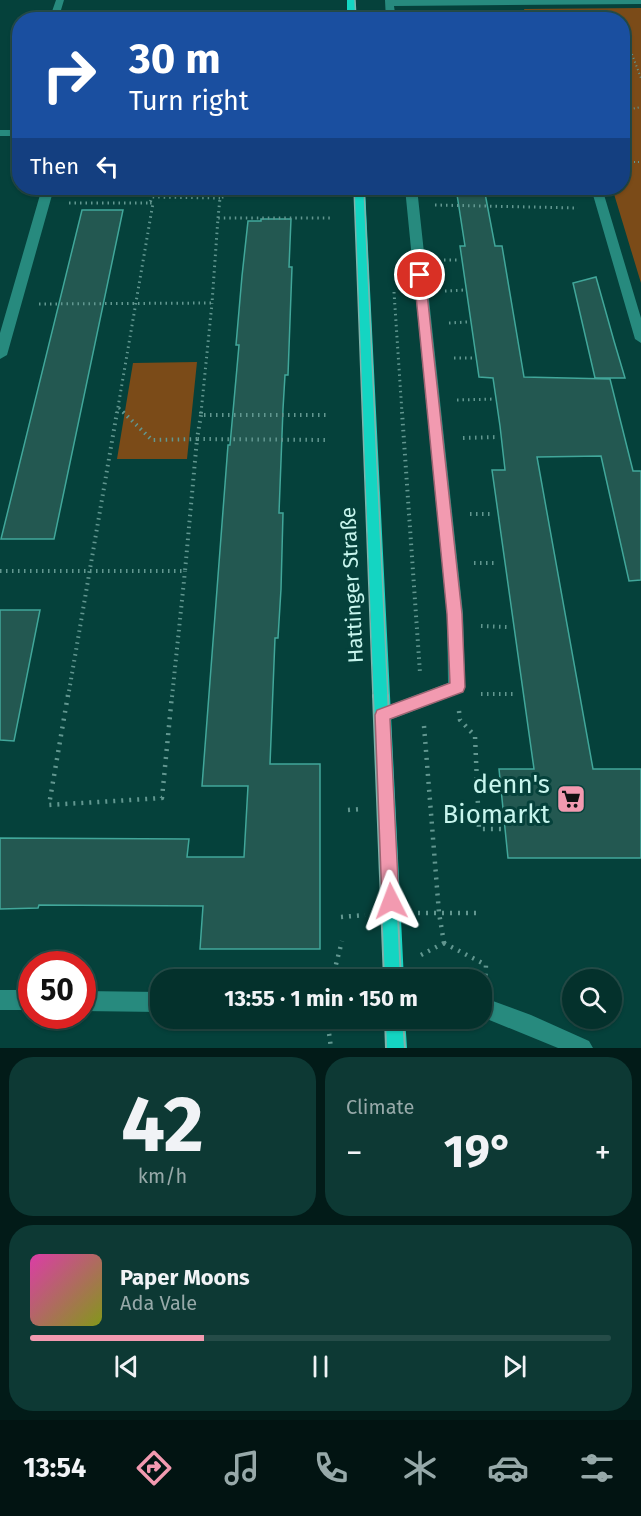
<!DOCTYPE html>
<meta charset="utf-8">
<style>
:root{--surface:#04312c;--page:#0d3934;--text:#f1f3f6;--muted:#97a9a9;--line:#254c48;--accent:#f29ab0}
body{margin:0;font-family:"Fira Sans",sans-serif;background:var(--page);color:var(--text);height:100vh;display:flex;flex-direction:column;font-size:22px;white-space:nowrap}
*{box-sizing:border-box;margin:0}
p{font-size:20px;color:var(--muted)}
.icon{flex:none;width:33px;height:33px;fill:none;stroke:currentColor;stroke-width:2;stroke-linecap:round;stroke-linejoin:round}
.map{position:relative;height:1048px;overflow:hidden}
.side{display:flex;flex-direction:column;gap:9px;padding:9px;background:#021b18;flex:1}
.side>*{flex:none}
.guide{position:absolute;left:12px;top:12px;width:618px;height:183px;border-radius:24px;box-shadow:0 2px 4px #0004,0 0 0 2px var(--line);background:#1a4fa0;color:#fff;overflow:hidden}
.tools{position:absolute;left:562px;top:969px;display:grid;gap:12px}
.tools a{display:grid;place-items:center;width:60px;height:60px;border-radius:50%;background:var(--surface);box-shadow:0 2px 4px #0004,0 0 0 2px var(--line);font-size:30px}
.speed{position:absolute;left:18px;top:951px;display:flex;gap:12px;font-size:30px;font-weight:700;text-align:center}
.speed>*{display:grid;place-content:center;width:78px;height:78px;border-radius:50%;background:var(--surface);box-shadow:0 2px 4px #0004,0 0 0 2px var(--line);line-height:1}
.speed .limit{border:9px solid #d22;background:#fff;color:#111}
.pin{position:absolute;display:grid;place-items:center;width:51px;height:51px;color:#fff;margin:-26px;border:3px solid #fff;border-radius:50%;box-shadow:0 2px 6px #0007}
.me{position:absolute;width:66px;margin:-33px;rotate:357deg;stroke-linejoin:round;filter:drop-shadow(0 0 4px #0008)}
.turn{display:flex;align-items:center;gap:21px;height:126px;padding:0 18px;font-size:27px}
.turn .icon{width:78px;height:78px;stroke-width:2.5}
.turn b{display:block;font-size:42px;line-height:51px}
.then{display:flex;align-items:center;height:57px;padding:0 18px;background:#0003;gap:12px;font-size:22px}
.big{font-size:45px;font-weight:700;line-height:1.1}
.side .card{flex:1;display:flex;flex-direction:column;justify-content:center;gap:9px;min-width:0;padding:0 21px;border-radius:24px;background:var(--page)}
.side .dial{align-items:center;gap:0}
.dial b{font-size:78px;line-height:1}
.song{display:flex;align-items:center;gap:18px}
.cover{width:72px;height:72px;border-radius:9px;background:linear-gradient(135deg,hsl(320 70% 55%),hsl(70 70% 35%))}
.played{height:6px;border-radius:3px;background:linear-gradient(90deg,var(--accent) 30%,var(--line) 30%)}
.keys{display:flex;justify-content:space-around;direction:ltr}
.heat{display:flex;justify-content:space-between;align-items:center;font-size:33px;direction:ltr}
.side .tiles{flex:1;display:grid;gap:9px;grid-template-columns:1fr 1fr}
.card:last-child{grid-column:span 2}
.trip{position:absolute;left:150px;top:969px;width:342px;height:60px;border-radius:24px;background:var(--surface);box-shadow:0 2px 4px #0004,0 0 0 2px var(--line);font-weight:700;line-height:60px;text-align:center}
.dock{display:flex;height:96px;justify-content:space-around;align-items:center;background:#021412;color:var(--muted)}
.dock .icon{width:42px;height:42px}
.dock .active{color:var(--accent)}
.dock b{font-size:27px;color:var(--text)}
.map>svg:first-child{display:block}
</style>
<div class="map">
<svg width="641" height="1048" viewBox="0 0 641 1048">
<rect width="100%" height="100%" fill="#05413b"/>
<path fill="#7b4b18" d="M641,8V283L614,194L610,188H622V20L527,19L524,9Z
M197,362L187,459H117L133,363Z"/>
<path fill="#235851" stroke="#41a79a" stroke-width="1.5" d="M456,188H484L495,246H502L524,377L610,379L633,471H641V580L629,581L601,456L537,457L593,769H641V858H508L499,769H534L492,470H505L500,426L493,378L479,377L460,246H465Z
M82,210H123L54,539H1Z
M261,219H291L289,267H292L288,375H285L283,409L279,513H283L281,589L278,638H275L270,764H320V949H200L203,906L39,905L38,908L0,909V838L189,839L187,857H244L248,786H202L228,445H230L239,345H236L242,276L248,221H261Z
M596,277L614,341L625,378H595L573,283Z
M0,610H40L14,741L0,740Z"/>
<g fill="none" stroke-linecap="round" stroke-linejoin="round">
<path stroke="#629790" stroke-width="2" stroke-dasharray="1 3" stroke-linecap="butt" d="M622,28L641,78
M622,111L641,107
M622,162H641"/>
<path stroke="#629790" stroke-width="3" stroke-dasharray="1.5 4" stroke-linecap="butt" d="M69,203H150L152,197L220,198
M435,205L578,208
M218,218L220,198L238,191L330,192
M444,260H458
M445,291L465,290
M394,292L402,413
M39,304L212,303L218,218H331
M449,323L467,322
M454,358H475
M457,400L495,399
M119,408L124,413
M117,413L153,203H150
M201,413L212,303"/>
<path stroke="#629790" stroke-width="4" stroke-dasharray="1.5 4.5" stroke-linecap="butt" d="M123,412L152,440L197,439L201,415
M201,412V415H329
M402,412L420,673
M463,438L498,437
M470,514H493
M474,563H498
M0,571H185L197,439L329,440
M481,626L507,627
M481,694H516
M68,697L117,412
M172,697L185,571"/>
<path stroke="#629790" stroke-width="4.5" stroke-dasharray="2 6" stroke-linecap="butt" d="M68,695L49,805L162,798L172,695
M459,711L460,720L475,736L479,829H505
M424,726L439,913L444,943
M348,810L361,809
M418,913H477
M341,917L365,915
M444,943L486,965L485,983
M421,955L444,943
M332,980L342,941
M327,1018L331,1048"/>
<path fill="#278a7e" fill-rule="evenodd" d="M56,0H64L58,20H49Z
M385,0H641V4L394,6L396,20H386Z
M20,113V136H0V130H10L15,116Z
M42,188H54L7,355L0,359V333Z
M405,188H417L463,613L465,687L463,692L382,723L376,720L373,715L376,710L448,683L447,613Z
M591,188H602L641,318V343L635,339Z
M0,990H32V1010H0Z
M82,991L160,992V1012L82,1011Z
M482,997L531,1015L589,1041L593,1048H558L482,1017Z"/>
<path fill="#14d5c2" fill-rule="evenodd" d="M347,0H355L357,20H347Z
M354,188H365L404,980H384Z
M385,1018H405L407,1048H385Z"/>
<path stroke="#7fb2ab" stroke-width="1.5" d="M355,0L356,20
M354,188L373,697
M364,188L388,697"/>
<path stroke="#7fb2ab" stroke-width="2" d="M373,695L384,980
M388,695L401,980
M385,1018L386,1048
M403,1018L405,1048"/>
</g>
<path fill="#f29ab0" stroke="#9d6472" stroke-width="1.5" d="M420,272L425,275L462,614L465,687L463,692L390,719L399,901L397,907L391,910L384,907L382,901L375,715L377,710L450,683L447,614L414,275Z"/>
<defs>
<g id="supermarket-square" transform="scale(1.5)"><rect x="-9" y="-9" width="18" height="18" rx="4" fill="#f29ab0" stroke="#05413b"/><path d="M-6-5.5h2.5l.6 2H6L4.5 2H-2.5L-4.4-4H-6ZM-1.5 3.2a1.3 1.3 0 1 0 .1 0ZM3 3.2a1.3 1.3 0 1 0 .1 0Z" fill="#111"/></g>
</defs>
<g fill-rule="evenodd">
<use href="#supermarket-square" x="571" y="799"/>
</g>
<g text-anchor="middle" stroke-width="6" stroke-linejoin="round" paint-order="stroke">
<g font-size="21" fill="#c7f5ed" stroke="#05413b">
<text transform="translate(352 585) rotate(-93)" y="7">Hattinger Straße</text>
</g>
<g font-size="26" fill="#c7f5ed" stroke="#05413b" text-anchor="end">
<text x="550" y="793">denn's<tspan x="550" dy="30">Biomarkt</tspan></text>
</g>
</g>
</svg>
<div class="tools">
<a><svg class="icon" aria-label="search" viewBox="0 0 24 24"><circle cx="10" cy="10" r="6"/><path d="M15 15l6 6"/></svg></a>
</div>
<div class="speed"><div class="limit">50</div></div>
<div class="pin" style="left:420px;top:275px;background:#d93025"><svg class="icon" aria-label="arrive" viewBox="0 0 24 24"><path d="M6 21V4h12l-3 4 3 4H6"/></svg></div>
<svg class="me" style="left:391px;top:901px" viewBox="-20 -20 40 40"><path d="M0-17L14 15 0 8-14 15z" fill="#f29ab0" stroke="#fff" stroke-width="4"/></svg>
<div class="trip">13:55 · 1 min · 150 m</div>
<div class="guide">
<div class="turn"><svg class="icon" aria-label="right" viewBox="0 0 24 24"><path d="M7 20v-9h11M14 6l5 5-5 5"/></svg><div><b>30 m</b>Turn right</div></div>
<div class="then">Then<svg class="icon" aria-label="left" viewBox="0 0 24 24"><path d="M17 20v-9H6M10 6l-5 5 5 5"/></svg></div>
</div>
</div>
<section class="side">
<div class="tiles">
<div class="card dial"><b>42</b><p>km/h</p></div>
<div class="card"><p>Climate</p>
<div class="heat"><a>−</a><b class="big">19°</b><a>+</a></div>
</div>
<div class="card">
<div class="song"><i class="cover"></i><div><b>Paper Moons</b><p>Ada Vale</p></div></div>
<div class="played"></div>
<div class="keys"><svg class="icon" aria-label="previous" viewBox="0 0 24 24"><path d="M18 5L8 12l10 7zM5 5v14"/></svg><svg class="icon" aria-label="pause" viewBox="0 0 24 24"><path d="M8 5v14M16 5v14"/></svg><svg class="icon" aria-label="next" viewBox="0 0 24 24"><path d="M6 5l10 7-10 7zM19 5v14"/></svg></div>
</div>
</div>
</section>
<nav class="dock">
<b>13:54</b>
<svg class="icon active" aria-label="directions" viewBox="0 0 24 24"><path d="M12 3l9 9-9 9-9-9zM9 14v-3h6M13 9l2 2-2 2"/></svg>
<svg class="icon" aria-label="music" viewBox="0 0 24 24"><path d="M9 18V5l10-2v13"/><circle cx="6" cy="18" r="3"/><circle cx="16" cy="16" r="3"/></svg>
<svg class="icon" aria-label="phone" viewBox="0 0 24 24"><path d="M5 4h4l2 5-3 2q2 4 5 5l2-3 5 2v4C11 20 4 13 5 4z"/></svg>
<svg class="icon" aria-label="climate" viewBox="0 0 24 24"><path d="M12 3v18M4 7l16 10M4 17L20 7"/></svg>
<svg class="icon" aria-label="car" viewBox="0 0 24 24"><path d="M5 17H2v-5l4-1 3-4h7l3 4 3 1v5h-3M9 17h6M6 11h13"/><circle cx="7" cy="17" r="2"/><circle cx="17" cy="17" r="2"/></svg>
<svg class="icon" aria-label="filters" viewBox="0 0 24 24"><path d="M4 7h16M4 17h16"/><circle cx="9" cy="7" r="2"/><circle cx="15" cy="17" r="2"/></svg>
</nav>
